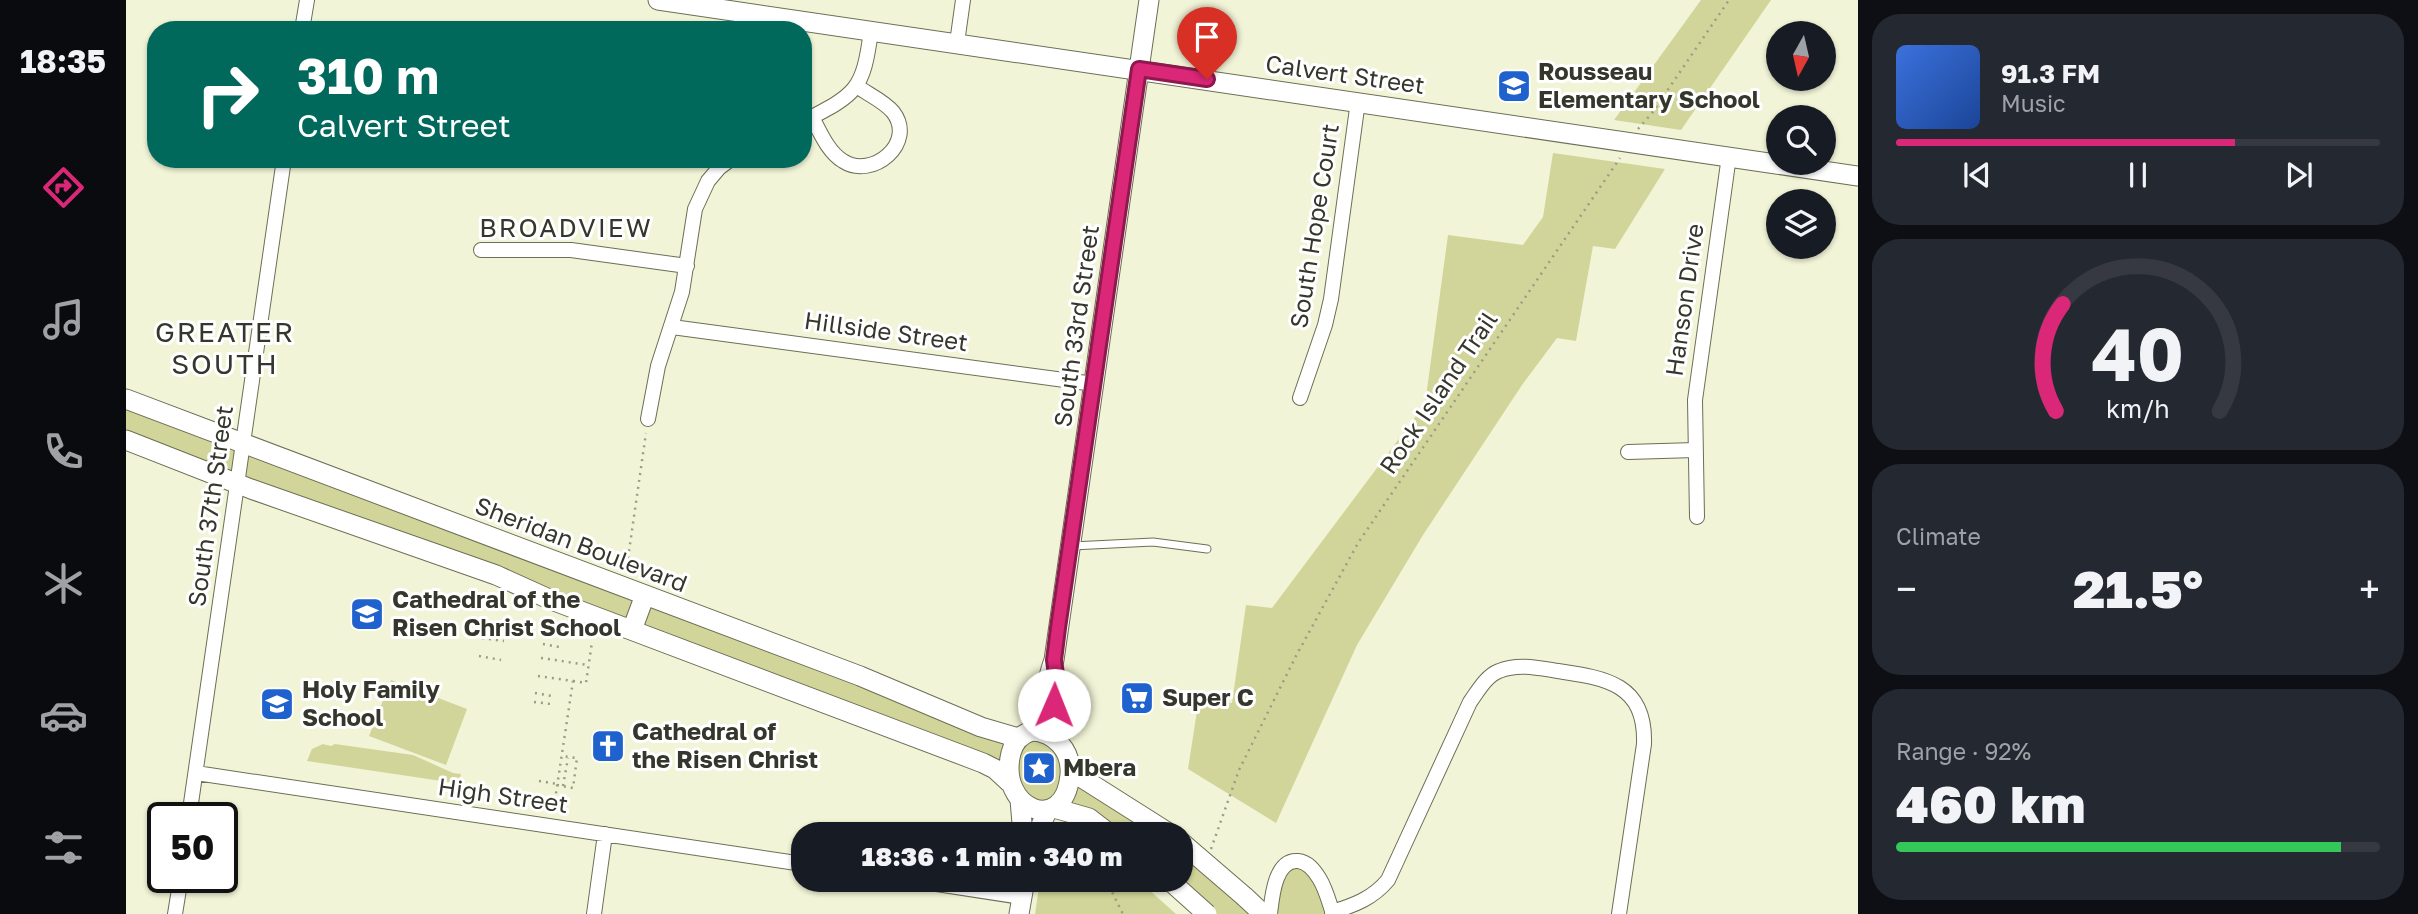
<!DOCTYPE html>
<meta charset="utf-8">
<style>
:root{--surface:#171b24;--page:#242831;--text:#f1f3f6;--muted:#9ea1a6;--line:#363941;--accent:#db2777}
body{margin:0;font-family:"Golos Text",sans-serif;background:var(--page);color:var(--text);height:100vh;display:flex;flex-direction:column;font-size:26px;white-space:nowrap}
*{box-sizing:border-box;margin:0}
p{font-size:23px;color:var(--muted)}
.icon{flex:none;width:38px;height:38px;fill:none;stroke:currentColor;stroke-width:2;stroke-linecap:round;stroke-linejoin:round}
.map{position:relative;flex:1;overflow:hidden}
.drawer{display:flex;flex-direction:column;gap:14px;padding:14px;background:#0d0f14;width:560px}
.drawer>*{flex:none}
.top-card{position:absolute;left:21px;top:21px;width:665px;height:147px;border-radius:28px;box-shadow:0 2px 5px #0004;background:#00695c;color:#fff;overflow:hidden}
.needle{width:46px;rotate:188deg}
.tools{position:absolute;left:1640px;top:21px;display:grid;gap:14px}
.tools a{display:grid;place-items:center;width:70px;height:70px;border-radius:50%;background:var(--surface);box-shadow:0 2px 5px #0004;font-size:35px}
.speed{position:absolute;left:21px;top:802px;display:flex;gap:14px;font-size:35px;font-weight:700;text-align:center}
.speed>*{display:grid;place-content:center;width:91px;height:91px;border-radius:50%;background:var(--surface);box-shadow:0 2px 5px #0004;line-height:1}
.speed .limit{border:4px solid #111;border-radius:10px;background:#fff;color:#111}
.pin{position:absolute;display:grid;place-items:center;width:60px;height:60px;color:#fff;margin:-72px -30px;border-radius:50% 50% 50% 0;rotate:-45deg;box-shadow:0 0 7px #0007}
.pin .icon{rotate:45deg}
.me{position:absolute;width:77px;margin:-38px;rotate:1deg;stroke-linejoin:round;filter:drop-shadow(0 0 5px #0008)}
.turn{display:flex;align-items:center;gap:24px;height:147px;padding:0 35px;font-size:32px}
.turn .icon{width:91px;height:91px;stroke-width:2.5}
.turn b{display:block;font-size:49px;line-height:60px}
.big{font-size:52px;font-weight:800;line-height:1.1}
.drawer .card{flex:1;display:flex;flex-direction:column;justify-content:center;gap:10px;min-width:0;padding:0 24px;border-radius:28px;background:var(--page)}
.drawer .dial{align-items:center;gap:0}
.dial svg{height:182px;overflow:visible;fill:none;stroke:var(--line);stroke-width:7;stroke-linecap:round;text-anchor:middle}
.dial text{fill:var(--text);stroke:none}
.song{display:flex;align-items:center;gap:21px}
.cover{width:84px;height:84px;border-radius:10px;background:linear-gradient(135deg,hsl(220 70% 55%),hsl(220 70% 35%))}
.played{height:7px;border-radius:4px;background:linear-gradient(90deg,var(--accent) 70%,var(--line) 70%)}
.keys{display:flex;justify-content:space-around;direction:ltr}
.heat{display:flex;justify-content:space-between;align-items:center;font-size:38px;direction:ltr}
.charge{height:10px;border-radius:5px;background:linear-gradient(90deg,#34c759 92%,var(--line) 0)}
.trip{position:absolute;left:665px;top:822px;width:402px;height:70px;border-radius:28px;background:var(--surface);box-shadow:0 2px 5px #0004;font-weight:800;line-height:70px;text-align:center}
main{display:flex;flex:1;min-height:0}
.tabs{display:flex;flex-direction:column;width:126px;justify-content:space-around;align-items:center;background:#090b0e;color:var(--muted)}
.tabs .icon{width:49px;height:49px}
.tabs .active{color:var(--accent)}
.tabs b{font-size:32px;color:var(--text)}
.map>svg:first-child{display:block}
</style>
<main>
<nav class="tabs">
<b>18:35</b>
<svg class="icon active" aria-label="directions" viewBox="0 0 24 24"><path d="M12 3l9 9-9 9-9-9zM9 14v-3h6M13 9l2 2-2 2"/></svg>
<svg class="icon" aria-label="music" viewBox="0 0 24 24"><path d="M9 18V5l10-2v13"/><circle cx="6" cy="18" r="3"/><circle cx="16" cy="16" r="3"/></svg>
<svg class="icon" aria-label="phone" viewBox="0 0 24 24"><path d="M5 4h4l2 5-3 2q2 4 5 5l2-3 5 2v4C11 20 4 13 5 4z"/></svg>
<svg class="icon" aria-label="climate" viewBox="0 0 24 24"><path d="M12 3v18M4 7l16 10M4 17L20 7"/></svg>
<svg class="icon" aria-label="car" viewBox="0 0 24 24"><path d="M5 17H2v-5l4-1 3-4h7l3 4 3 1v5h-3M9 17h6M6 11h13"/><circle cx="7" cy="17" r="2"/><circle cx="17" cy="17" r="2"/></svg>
<svg class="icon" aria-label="filters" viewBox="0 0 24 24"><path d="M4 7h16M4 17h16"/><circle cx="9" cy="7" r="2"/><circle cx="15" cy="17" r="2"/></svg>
</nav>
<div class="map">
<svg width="1732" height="914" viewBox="0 0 1732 914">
<rect width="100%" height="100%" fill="#f2f4d7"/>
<path fill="#d2d599" d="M1575,0H1645L1555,130L1488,120Z
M1427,153L1539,169L1489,249L1467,246L1450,341L1431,338L1396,385L1297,535L1231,645L1150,823L1062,769L1073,698L1106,703L1120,605L1146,608L1299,404L1322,235L1397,245L1417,217Z
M0,399L855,727L906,731L944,763L1046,835H985L921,811L883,782L0,440Z
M265,680L341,709L320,765L243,736Z
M197,744L205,746L209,744L287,755L327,773L335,774L333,781L329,783L181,761L186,749Z
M1055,842L1137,914H1081L1055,880Z
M1178,863L1207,914H1144L1156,868Z
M914,880H1012L1050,914H909Z"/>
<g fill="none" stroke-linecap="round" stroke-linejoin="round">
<g stroke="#6d6e55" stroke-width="9">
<path id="lane" d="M946,546L1027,542L1081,549"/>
</g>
<g stroke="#6d6e55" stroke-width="16">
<path id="street" d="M176,30L181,0
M831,43L837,0
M686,117C694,132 702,152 717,161C746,180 791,143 767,112C759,102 742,94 732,87
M678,121C731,94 737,90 745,31
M355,250H445L561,266
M546,327L968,384
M1174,398L1199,325L1205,299L1232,101
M522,419L532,366L556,292L569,209L582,181L593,168L605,159
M1502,452L1569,450
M1571,517L1569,400L1603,156
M70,773L677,864
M63,817L158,159
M785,880L895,897
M1206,912C1229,905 1247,898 1262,880L1344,702C1352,691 1360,676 1373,671C1392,663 1413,668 1432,671C1480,678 1520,684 1518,744L1493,914
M49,914L55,877
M468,914L479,834
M1144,914C1146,897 1149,859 1172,861C1182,862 1188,870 1193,878C1200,889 1203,902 1207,914"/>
</g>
<g stroke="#6d6e55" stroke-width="21">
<path id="secondary" d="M532,0L1732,176
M0,399L734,676L855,727L892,738
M0,440L125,489L370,575L423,599L857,763L869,769L883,782
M506,630L519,595
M931,685L928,711L931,740
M906,731C919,709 919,683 928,660L1023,0
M906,731C929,732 946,751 944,775C938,837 871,809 885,753C888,741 895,734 906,731Z
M944,763L956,778L1046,835
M894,800L897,835
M928,808L963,818L985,835
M911,835L921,811
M1119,897L1137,914
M893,914L899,880"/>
</g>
<path stroke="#9b9c87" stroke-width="2.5" stroke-dasharray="2 5" stroke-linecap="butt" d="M1512,129L1526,113L1603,0
M500,572L520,433
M356,638L378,641
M417,644L433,647
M353,656L375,660
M415,658L462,665
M412,676L447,681L427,813
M447,681L460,683L466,642
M409,693L426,696
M408,702L425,704
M413,781L432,784
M431,785L447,788L451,758L436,756
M437,786L442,758
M1085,849L1113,770L1170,656L1232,543L1494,158
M980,880L997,914"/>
<use href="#lane" stroke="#fff" stroke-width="7"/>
<use href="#street" stroke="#fff" stroke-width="14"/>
<use href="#secondary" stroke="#fff" stroke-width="19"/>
<g stroke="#6d6e55" stroke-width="21" stroke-linecap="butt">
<path id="secondary-bridge" d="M1055,842L1119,897
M1043,880L1081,914"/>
</g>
<use href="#secondary-bridge" stroke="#fff" stroke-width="19"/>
</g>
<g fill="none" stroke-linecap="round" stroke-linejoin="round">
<g stroke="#8e194d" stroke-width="18">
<path id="route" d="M928,705L931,682L928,660L932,628L1013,69L1081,79"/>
</g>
<use href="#route" stroke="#db2777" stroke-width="12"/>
</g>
<defs>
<g id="school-square" transform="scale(1.75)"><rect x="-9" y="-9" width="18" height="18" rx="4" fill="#1f61cd" stroke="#fff"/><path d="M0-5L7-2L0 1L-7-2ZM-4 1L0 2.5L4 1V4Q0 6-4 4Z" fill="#fff"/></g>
<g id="supermarket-square" transform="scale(1.75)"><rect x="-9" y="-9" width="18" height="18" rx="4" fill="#1f61cd" stroke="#fff"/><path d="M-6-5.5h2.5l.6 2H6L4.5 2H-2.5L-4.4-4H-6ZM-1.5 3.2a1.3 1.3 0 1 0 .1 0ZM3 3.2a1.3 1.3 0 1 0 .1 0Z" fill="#fff"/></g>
<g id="church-square" transform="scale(1.75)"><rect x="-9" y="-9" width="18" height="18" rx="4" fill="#1f61cd" stroke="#fff"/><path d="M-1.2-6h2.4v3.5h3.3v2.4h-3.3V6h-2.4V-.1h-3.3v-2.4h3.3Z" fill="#fff"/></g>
<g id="sight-square" transform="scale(1.75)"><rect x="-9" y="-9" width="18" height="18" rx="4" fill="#1f61cd" stroke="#fff"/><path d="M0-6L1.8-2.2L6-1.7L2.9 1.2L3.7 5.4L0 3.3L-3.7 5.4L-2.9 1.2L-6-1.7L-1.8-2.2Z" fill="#fff"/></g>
</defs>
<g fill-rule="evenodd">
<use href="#school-square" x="1388" y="86"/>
<use href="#school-square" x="241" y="614"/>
<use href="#supermarket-square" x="1011" y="698"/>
<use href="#school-square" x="151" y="704"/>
<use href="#church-square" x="482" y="746"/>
<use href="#sight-square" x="913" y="768"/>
</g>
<g text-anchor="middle" stroke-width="6" stroke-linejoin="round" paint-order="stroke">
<g font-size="24" font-weight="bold" fill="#36372c" stroke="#fff" text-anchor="start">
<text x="1412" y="80">Rousseau<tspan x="1412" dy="28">Elementary School</tspan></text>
<text x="266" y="608">Cathedral of the<tspan x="266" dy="28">Risen Christ School</tspan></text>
<text x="176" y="698">Holy Family<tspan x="176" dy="28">School</tspan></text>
<text x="1036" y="706">Super C</text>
<text x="506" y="740">Cathedral of<tspan x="506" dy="28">the Risen Christ</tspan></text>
<text x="937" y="776">Mbera</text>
</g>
<g font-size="24" fill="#36372c" stroke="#fff">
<text transform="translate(1219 75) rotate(8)" y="8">Calvert Street</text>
<text transform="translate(1189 226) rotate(-81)" y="8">South Hope Court</text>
<text transform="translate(1559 300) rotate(-82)" y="8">Hanson Drive</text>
<text transform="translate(951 326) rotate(-82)" y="8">South 33rd Street</text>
<text transform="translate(760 332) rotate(8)" y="8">Hillside Street</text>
<text transform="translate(1313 393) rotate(-56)" y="8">Rock Island Trail</text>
<text transform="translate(85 506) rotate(-82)" y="8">South 37th Street</text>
<text transform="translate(455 545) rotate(21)" y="8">Sheridan Boulevard</text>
<text transform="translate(377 796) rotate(8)" y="8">High Street</text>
</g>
<g font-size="26" letter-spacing="2" fill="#36372c" stroke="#fff">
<text x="440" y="237">BROADVIEW</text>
</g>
<g font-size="28" letter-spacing="2" fill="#36372c" stroke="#fff">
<text x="99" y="342">GREATER<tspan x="99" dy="32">SOUTH</tspan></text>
</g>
</g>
</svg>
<div class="tools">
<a><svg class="needle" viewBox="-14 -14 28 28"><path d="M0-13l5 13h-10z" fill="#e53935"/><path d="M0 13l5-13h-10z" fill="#9ea1a6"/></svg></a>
<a><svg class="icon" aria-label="search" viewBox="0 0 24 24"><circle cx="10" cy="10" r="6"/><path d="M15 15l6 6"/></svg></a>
<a><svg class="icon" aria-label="layers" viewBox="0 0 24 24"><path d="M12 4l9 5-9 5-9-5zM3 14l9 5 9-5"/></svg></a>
</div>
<div class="speed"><div class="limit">50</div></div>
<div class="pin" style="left:1081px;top:79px;background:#d93025"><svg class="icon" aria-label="arrive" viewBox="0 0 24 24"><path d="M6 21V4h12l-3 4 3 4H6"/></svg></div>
<svg class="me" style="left:928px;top:705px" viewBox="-20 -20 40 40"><circle r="19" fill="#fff"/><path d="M0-13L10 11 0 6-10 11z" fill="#db2777"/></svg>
<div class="trip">18:36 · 1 min · 340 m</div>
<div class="top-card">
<div class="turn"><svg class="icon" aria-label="right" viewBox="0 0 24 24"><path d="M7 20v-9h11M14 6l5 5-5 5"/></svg><div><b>310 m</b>Calvert Street</div></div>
</div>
</div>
<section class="drawer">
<div class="card">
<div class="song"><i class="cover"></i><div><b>91.3 FM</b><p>Music</p></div></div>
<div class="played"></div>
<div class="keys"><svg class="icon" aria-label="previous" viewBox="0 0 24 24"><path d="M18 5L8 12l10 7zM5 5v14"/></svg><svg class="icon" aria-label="pause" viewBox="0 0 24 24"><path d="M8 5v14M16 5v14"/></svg><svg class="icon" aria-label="next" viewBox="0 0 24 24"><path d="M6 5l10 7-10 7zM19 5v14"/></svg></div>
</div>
<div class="card dial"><svg viewBox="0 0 100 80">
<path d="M14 69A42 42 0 1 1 86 69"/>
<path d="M14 69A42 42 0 0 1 17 22" stroke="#db2777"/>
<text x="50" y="56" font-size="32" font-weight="700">40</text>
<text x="50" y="72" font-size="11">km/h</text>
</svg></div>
<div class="card"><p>Climate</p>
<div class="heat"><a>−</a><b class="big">21.5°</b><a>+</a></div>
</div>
<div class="card"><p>Range · 92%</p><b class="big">460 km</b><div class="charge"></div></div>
</section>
</main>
